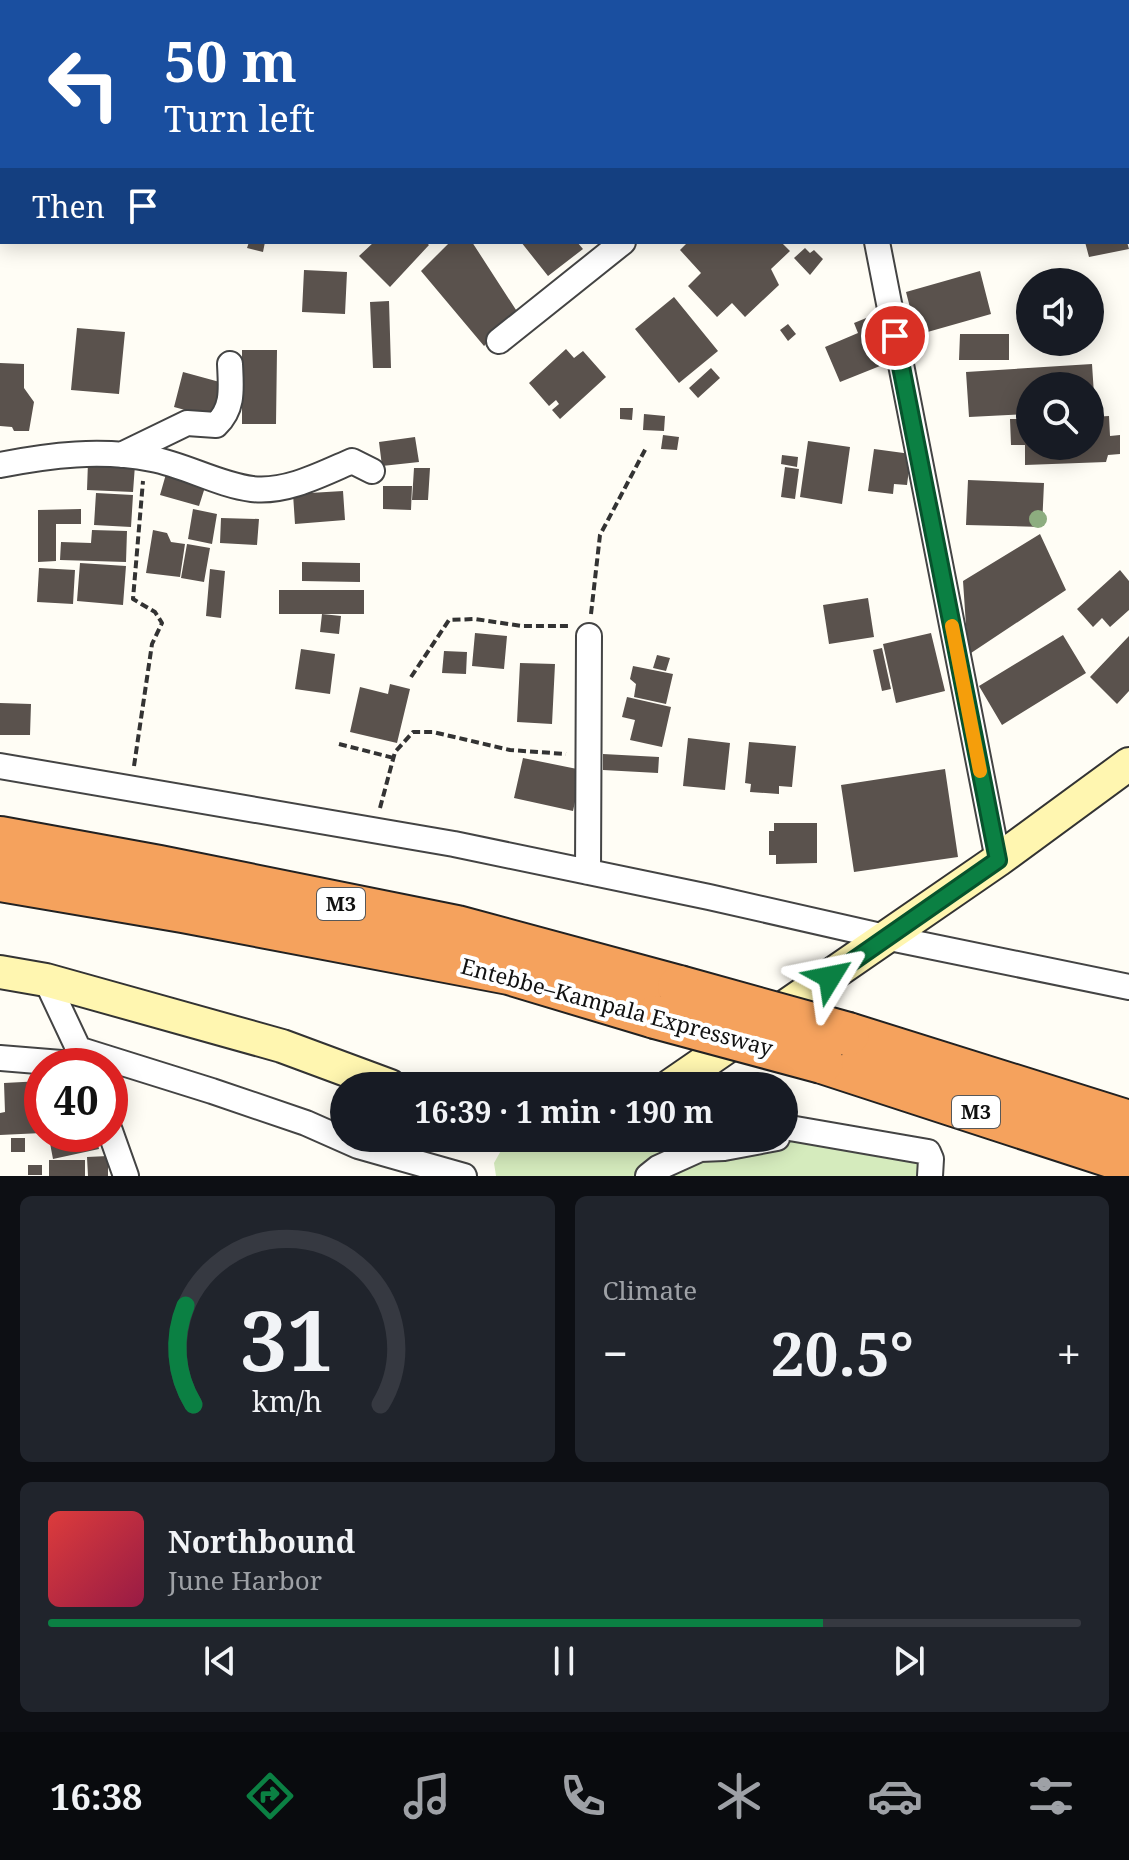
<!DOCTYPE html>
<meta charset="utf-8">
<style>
:root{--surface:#171b24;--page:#20242c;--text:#f1f3f6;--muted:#9ea1a6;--line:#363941;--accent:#0b8043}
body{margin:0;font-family:"Noto Serif",serif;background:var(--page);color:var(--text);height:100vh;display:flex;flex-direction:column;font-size:30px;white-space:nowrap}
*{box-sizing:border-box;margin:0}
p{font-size:26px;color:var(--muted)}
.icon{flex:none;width:44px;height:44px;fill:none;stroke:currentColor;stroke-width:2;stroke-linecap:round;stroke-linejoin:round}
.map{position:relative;height:1176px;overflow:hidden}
.sheet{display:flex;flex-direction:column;gap:20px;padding:20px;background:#0d0f14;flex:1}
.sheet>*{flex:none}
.banner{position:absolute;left:0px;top:0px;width:1130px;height:244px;box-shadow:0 4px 20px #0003;background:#1a4fa0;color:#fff;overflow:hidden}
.controls{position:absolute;left:1016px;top:268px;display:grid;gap:16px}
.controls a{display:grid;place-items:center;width:88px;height:88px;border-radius:50%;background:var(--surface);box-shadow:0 4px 20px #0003;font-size:40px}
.speed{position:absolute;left:24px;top:1048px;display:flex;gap:16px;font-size:40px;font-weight:700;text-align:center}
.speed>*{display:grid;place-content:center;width:104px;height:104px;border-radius:50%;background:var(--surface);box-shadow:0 4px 20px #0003;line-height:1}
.speed .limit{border:12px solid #d22;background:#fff;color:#111}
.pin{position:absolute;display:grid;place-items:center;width:68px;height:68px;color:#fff;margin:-34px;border:4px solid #fff;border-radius:50%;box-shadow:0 2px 8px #0007}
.me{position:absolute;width:88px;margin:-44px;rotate:55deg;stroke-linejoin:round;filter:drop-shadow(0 0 6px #0008)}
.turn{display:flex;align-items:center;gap:28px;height:168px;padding:0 32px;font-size:36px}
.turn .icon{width:104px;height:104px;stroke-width:2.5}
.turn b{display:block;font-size:56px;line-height:68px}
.then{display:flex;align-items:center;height:76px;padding:0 32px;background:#0003;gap:16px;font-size:30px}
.big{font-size:60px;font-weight:700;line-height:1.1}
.sheet .tile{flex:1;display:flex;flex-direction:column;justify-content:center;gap:12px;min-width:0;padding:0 28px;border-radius:12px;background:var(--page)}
.sheet .dial{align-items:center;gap:0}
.dial svg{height:208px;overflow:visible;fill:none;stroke:var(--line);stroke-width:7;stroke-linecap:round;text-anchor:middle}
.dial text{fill:var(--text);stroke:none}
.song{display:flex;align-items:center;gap:24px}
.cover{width:96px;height:96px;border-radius:12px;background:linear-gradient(135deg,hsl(0 70% 55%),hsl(340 70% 35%))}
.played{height:8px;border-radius:4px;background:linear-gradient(90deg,var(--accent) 75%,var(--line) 75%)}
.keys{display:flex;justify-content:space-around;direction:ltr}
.heat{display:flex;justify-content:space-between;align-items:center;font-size:44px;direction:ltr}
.sheet .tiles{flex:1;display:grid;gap:20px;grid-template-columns:1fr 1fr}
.tile:last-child{grid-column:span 2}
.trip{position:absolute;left:330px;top:1072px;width:468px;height:80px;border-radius:40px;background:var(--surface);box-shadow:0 4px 20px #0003;font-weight:700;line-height:80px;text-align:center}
.menu{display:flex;height:128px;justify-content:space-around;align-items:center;background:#090b0e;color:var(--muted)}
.menu .icon{width:56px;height:56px}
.menu .selected{color:var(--accent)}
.menu b{font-size:36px;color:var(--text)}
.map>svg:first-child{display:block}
</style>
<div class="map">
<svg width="1129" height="1176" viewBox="0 0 1129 1176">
<rect width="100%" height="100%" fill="#fffdf5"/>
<path fill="#d5ebbd" d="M508,1138H784L929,1156L928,1176H496L494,1163Z"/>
<path fill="#5a524d" d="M249,242H265L263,252L247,248Z
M374,242H426L429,245L390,287L359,256Z
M450,242H472L518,313L484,346L421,271Z
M521,242H577L583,249L548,276Z
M688,242H781L790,251L771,269L779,285L745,317L732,303L717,317L688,286L701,273L680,250Z
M1085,242H1127L1129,249L1089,257Z
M805,248L810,253L814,250L823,259L810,275L794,258Z
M304,270L347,272L345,314L302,312Z
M980,271L991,314L917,335L906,292Z
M674,297L718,351L679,383L635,329Z
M389,301L391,368H373L370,302Z
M876,314L895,360L840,382L825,347L858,333L854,323Z
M788,324L796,334L788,341L780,330Z
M77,328L125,332L119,394L71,390Z
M960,334H1009V360H959Z
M566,349L574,358L583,351L606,377L560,419L552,410L559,404L556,400L549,406L529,383Z
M242,350H277L276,424H242Z
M0,363L24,364V388L34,402L29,431H14L12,427L0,426Z
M1092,364L1095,410H1090V386H1030V414L969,417L966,372Z
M711,368L720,378L698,398L689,388Z
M183,372L227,384L218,419L174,407Z
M620,408H633L632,420L620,419Z
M644,414L665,416L664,431L643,430Z
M1109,416L1110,436L1120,435V454L1108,455L1106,462L1025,465V445H1011L1010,419H1030V446H1092L1091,417Z
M663,435L679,437L677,450L661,449Z
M415,437L419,462L382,466L379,442Z
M808,441L850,447L842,504L800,497Z
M874,449L911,454L907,485L894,484L893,494L868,491Z
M782,455L798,457L797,467L781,464Z
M88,462L135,465L133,492L87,490Z
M785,467L799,469L795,499L781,497Z
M414,468H430L428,500H412Z
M166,474L206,484L199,506L160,495Z
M968,480L1044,483L1042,527L966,525Z
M383,486H412L411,510L383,509Z
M343,491L345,520L295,524L293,494Z
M96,493L133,495L131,527L94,525Z
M81,509V524H56V561L38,562V510Z
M193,509L217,514L212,544L188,539Z
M221,518L259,519L257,545L220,543Z
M92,530L127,531L126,562L60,560L61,542L91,543Z
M153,530L167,533L171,542L185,544L180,577L146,573Z
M1040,534L1066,590L968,655L963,581Z
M187,544L210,548L204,582L181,578Z
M302,562L360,563V582L302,581Z
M80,563L126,566L123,605L77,601Z
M39,568L75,570L73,604L37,602Z
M210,569L225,571L221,618L206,616Z
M1120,570L1129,581V610L1110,627L1102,618L1093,627L1077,609Z
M279,590H364V614H279Z
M868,598L874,637L829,644L823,605Z
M322,614L341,616L339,634L320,632Z
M475,633L507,636L504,669L472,666Z
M931,633L945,691L896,703L883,644Z
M1063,635L1086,673L1002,725L979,686Z
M1129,636V691L1117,704L1090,677Z
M882,648L891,689L882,691L873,650Z
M301,649L335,654L330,694L295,689Z
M444,651L467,652L466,674L442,673Z
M657,655L670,658L666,671L653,668Z
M520,663L555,664L552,724L517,722Z
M633,666L673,674L666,704L634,697L636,684L630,679Z
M390,684L410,689L397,743L350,732L360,687L388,694Z
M627,697L671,707L662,747L630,740L635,720L622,717Z
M0,703L31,704L30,735H0Z
M688,738L730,743L725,790L683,786Z
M749,742L796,746L792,787L779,786V794L750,792L751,784L745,783Z
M603,754L659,757L658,773L603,770Z
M523,758L582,770L573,811L514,798Z
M945,769L958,857L854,872L841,785Z
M774,823H817V863L776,864V855H769V831H774Z
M42,1081V1101H29V1114H42V1133L0,1135V1113L5,1112L4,1083Z
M60,1134H96L99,1149L53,1159L49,1138L61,1136Z
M11,1138H25V1152H11Z
M108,1156V1176H88L87,1157Z
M49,1160H85V1176H49Z
M28,1165H42V1175H28Z"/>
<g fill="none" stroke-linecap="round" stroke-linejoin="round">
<g stroke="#444" stroke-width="28">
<path id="street" d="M403,0L404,2
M809,0L810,2
M514,2L517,0
M0,35H2
M877,242L998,860
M499,341L623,242
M121,455L187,423L216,425C234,408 231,388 230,364
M0,465C51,455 101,449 152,459C185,465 219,485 252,489C286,493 322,474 352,461L372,471
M0,766L454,844L709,897L885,937L1129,987
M588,872L589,636
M46,980L86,1065
M81,1050L212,1091L306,1123L358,1146L464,1176
M0,1058L86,1065
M784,1127L928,1152L931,1159L930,1176
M110,1131L126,1176
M648,1176L658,1168L700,1149L724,1148L777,1138"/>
</g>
<g stroke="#333" stroke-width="36">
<path id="secondary" d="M0,972L46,980L282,1046L390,1086
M670,1086L998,860L1129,764"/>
</g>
<g stroke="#222" stroke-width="46">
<path id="highway" d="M0,838L159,867L457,927L679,987
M0,880L183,911L509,973L655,1017
M848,1034L1129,1122
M822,1062L1129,1162"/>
</g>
<path stroke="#333" stroke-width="4" stroke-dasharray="8 4" stroke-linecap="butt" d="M591,614L600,535L646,448
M411,677L449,620L475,619L522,626H568
M339,744L394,758
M134,766L152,644L162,623L155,612L133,599L143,481
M380,808L395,752L413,732H433L510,750L566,754"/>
<use href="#street" stroke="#fff" stroke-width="24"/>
<use href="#secondary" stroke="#fff6b0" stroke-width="32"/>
<use href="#highway" stroke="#f5a25d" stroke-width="42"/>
<g stroke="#222" stroke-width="46" stroke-linecap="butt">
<path id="highway-bridge" d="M679,987L848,1034
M655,1017L822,1062"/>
</g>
<use href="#highway-bridge" stroke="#f5a25d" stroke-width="42"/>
</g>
<circle fill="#8dad7f" cx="1038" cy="519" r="9"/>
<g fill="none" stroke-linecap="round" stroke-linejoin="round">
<g stroke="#07532c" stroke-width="20">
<path id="route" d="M830,977L998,860L895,336"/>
</g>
<use href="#route" stroke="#0b8043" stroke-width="14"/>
<path stroke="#f59e0b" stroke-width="14" d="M952,626L980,771"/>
</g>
<g text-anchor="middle" stroke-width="8" stroke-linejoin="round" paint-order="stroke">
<g fill="#fff" stroke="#585858" stroke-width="2">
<rect x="317" y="888" width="48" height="32" rx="6"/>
<rect x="952" y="1096" width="48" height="32" rx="6"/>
</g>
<g font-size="20" font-weight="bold" fill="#111">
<text x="341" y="911">M3</text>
<text x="976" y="1119">M3</text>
</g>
<g font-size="22" fill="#111" stroke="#fff">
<text transform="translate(617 1007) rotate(15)" y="8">Entebbe–Kampala Expressway</text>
</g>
</g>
</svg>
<div class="controls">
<a><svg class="icon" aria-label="sound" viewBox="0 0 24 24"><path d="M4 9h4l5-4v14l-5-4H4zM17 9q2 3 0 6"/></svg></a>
<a><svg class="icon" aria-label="search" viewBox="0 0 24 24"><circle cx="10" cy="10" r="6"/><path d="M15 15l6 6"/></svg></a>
</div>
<div class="speed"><div class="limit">40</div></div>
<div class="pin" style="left:895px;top:336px;background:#d93025"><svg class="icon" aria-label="arrive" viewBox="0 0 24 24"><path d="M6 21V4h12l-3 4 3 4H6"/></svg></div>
<svg class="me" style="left:830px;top:977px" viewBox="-20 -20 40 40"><path d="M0-17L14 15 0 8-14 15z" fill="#0b8043" stroke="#fff" stroke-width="4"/></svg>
<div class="trip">16:39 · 1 min · 190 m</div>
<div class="banner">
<div class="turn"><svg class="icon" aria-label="left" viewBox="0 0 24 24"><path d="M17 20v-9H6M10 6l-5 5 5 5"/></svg><div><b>50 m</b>Turn left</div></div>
<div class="then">Then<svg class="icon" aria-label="arrive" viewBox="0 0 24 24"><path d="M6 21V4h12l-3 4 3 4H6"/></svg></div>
</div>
</div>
<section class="sheet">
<div class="tiles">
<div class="tile dial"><svg viewBox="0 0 100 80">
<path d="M14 69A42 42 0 1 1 86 69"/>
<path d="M14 69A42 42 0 0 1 11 31" stroke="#0b8043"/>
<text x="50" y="56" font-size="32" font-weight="700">31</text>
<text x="50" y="72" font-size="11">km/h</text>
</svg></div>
<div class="tile"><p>Climate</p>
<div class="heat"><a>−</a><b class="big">20.5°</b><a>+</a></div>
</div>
<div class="tile">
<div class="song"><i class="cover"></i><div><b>Northbound</b><p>June Harbor</p></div></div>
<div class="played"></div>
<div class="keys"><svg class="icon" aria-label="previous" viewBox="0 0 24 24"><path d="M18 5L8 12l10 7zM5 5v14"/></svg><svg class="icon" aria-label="pause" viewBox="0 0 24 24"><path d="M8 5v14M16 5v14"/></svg><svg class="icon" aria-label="next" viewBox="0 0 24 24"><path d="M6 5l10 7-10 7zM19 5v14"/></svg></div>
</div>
</div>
</section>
<nav class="menu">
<b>16:38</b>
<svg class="icon selected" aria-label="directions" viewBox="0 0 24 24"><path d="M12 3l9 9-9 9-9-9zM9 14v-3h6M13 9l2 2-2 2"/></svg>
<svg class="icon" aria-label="music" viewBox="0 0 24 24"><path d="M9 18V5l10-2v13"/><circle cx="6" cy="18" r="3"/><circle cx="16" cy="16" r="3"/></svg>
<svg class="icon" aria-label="phone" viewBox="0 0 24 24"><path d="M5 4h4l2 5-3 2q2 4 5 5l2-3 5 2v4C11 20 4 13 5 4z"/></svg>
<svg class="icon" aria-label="climate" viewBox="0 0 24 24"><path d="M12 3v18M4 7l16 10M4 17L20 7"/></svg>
<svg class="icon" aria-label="car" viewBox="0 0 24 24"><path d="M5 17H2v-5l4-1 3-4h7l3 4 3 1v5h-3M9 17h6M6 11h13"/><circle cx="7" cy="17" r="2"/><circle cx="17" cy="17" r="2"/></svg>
<svg class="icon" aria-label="filters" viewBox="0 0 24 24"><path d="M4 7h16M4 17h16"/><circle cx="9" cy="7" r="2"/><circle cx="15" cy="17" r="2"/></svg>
</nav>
